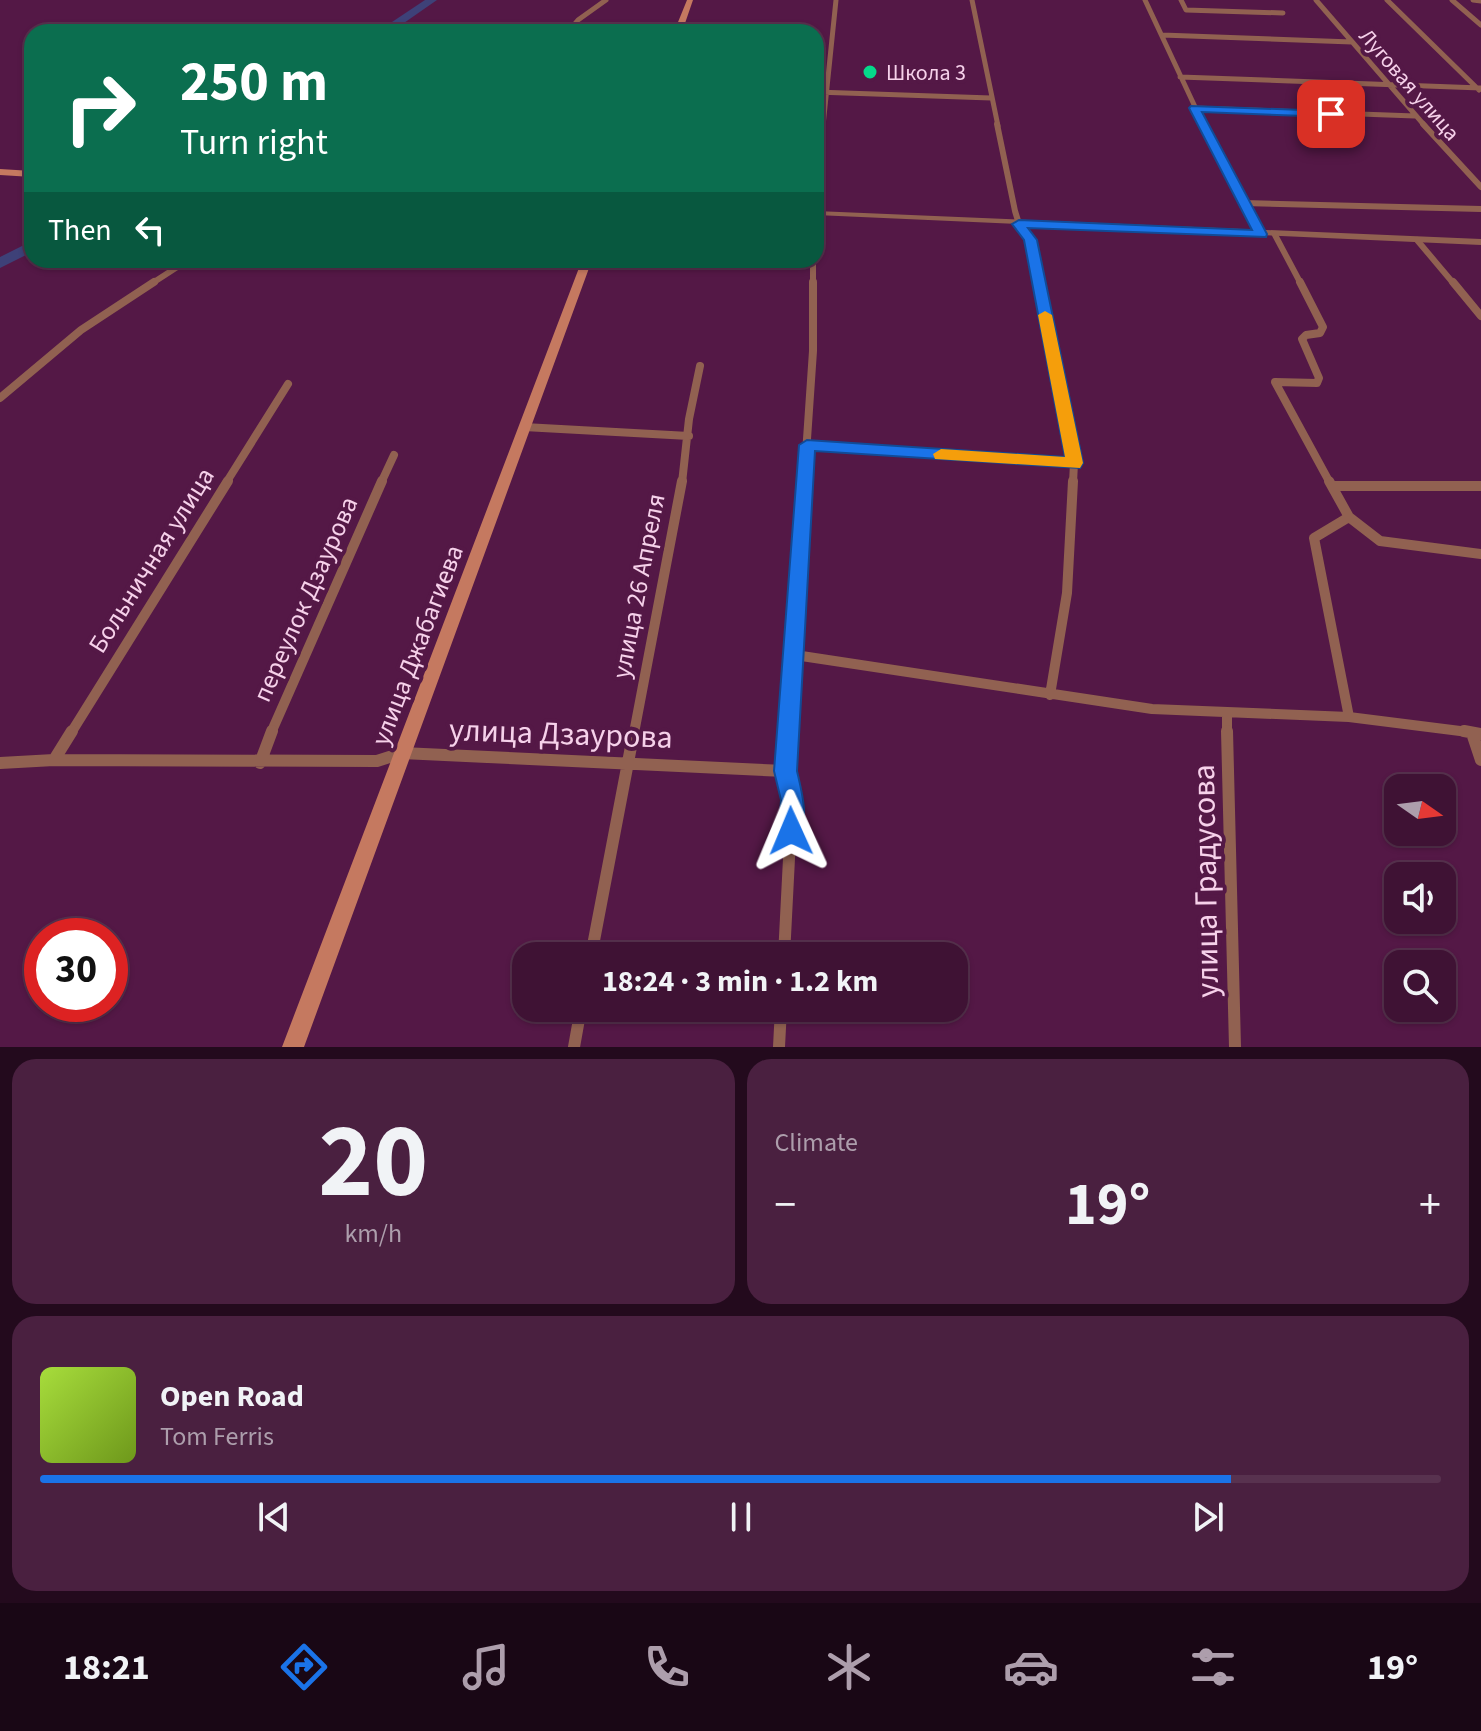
<!DOCTYPE html>
<meta charset="utf-8">
<style>
:root{--surface:#3f1234;--page:#4a2040;--text:#f1f3f6;--muted:#ad9eac;--line:#58324f;--accent:#1a73e8}
body{margin:0;font-family:"Source Sans 3",sans-serif;background:var(--page);color:var(--text);height:100vh;display:flex;flex-direction:column;font-size:30px;white-space:nowrap}
*{box-sizing:border-box;margin:0}
p{font-size:26px;color:var(--muted)}
.icon{flex:none;width:44px;height:44px;fill:none;stroke:currentColor;stroke-width:2;stroke-linecap:round;stroke-linejoin:round}
.map{position:relative;height:1047px;overflow:hidden}
.panel{display:flex;flex-direction:column;gap:12px;padding:12px;background:#230a1d;flex:1}
.panel>*{flex:none}
.hud{position:absolute;left:24px;top:24px;width:800px;height:244px;border-radius:24px;box-shadow:0 2px 6px #0004,0 0 0 2px var(--line);background:#0b6e4f;color:#fff;overflow:hidden}
.needle{width:52px;rotate:104deg}
.tools{position:absolute;left:1384px;top:774px;display:grid;gap:16px}
.tools a{display:grid;place-items:center;width:72px;height:72px;border-radius:16px;background:var(--surface);box-shadow:0 2px 6px #0004,0 0 0 2px var(--line);font-size:40px}
.speed{position:absolute;left:24px;top:918px;display:flex;gap:16px;font-size:40px;font-weight:700;text-align:center}
.speed>*{display:grid;place-content:center;width:104px;height:104px;border-radius:50%;background:var(--surface);box-shadow:0 2px 6px #0004,0 0 0 2px var(--line);line-height:1}
.speed .limit{border:12px solid #d22;background:#fff;color:#111}
.pin{position:absolute;display:grid;place-items:center;width:68px;height:68px;color:#fff;margin:-34px;border-radius:16px;box-shadow:0 4px 12px #0006}
.me{position:absolute;width:88px;margin:-44px;rotate:359deg;stroke-linejoin:round;filter:drop-shadow(0 0 6px #0008)}
.turn{display:flex;align-items:center;gap:28px;height:168px;padding:0 24px;font-size:36px}
.turn .icon{width:104px;height:104px;stroke-width:2.5}
.turn b{display:block;font-size:56px;line-height:68px}
.then{display:flex;align-items:center;height:76px;padding:0 24px;background:#0003;gap:16px;font-size:30px}
.big{font-size:60px;font-weight:700;line-height:1.1}
.panel .widget{flex:1;display:flex;flex-direction:column;justify-content:center;gap:12px;min-width:0;padding:0 28px;border-radius:24px;background:var(--page)}
.panel .dial{align-items:center;gap:0}
.dial b{font-size:104px;line-height:1}
.song{display:flex;align-items:center;gap:24px}
.cover{width:96px;height:96px;border-radius:12px;background:linear-gradient(135deg,hsl(80 70% 55%),hsl(80 70% 35%))}
.played{height:8px;border-radius:4px;background:linear-gradient(90deg,var(--accent) 85%,var(--line) 85%)}
.keys{display:flex;justify-content:space-around;direction:ltr}
.heat{display:flex;justify-content:space-between;align-items:center;font-size:44px;direction:ltr}
.panel .tiles{flex:1;display:grid;gap:12px;grid-template-columns:1fr 1fr}
.widget:last-child{grid-column:span 2}
.trip{position:absolute;left:512px;top:942px;width:456px;height:80px;border-radius:24px;background:var(--surface);box-shadow:0 2px 6px #0004,0 0 0 2px var(--line);font-weight:700;line-height:80px;text-align:center}
.menu{display:flex;height:128px;justify-content:space-around;align-items:center;background:#190715;color:var(--muted)}
.menu .icon{width:56px;height:56px}
.menu .selected{color:var(--accent)}
.menu b{font-size:36px;color:var(--text)}
.map>svg:first-child{display:block}
</style>
<div class="map">
<svg width="1481" height="1047" viewBox="0 0 1481 1047">
<rect width="100%" height="100%" fill="#541846"/>
<g fill="none" stroke-linecap="round" stroke-linejoin="round">
<path fill="#3e4178" fill-rule="evenodd" d="M425,0H437L391,32H377Z
M32,241V252L0,268V257Z"/>
<path stroke="#916151" stroke-width="5" d="M972,0L998,126
M1145,0L1204,126
M1181,0L1186,10L1283,13
M1316,0L1425,126
M1387,0L1479,90
M1452,0L1481,25
M1473,0L1481,1
M568,32L578,20L606,0
M1162,35L1352,42
M1180,77L1481,88
M816,92L991,98
M1194,108L1415,116
M823,126L836,0"/>
<path stroke="#916151" stroke-width="6" d="M997,124L1015,211L1019,224L1030,240L1039,284
M1203,124L1261,234
M1423,124L1481,187
M816,194L823,124
M1244,203L1481,209
M1275,235L1301,284
M1417,240L1454,284
M813,260V284
M151,284L188,260"/>
<path stroke="#916151" stroke-width="8" d="M1038,282L1074,463L1073,483
M1300,282L1323,327L1320,333L1306,335L1302,339L1319,378L1317,383L1275,382L1330,483
M1453,282L1481,316
M0,398L81,330L154,282
M524,427L689,436
M807,445L1074,463
M226,483L288,384
M381,483L394,455
M682,483L689,419L700,366
M804,483L813,351V282"/>
<path stroke="#916151" stroke-width="10" d="M1329,481L1349,517L1314,538L1349,717
M1333,486H1481
M1349,517L1380,541L1481,554
M795,655L1152,709L1349,717L1476,733
M1050,695L1067,593L1073,481
M1227,714V733
M71,733L228,481
M271,733L382,481
M634,733L682,481
M788,733L804,481"/>
<path stroke="#916151" stroke-width="12" d="M1227,731L1235,1047
M1464,731L1481,734
M1472,733L1481,760
M54,760L72,731
M0,763L54,760L377,761L402,753L785,771
M260,763L272,731
M591,956L634,731
M784,956L792,800L785,771L788,731
M574,1047L581,1008
M779,1047L781,1008"/>
<path fill="#916151" fill-rule="evenodd" d="M816,211L1481,239V245L816,215Z"/>
<path fill="#c57960" fill-rule="evenodd" d="M687,0H693L682,32H674Z
M0,169L32,171V177L0,175Z
M582,260H592L304,1047H282Z"/>
</g>
<path fill="#1a73e8" stroke="#114b97" stroke-width="2" d="M1191,106L1331,111L1336,114L1331,117L1202,112L1267,234L1266,237L1028,228L1037,240L1083,463L1080,468L815,451L797,771C802,793 809,817 799,839L791,843L782,839L779,831L781,800L774,771L799,445L807,440L1065,457L1024,240L1012,224L1019,220L1252,230L1189,108Z"/>
<path fill="#f59e0b" d="M1045,311L1052,315L1083,463L1080,468L935,459L933,454L941,449L1065,457L1038,315Z"/>
<circle fill="#05d98b" stroke="#541846" stroke-width="3" cx="870" cy="72" r="8"/>
<g text-anchor="middle" stroke-width="8" stroke-linejoin="round" paint-order="stroke">
<g font-size="22" fill="#f6d1ea" stroke="#541846" text-anchor="start">
<text x="886" y="80">Школа 3</text>
</g>
<g font-size="22" fill="#f6d1ea" stroke="#541846">
<text transform="translate(1410 84) rotate(49)" y="8">Луговая улица</text>
</g>
<g font-size="26" fill="#f6d1ea" stroke="#541846">
<text transform="translate(151 560) rotate(-58)" y="9">Больничная улица</text>
<text transform="translate(638 586) rotate(-79)" y="9">улица 26 Апреля</text>
<text transform="translate(305 599) rotate(-66)" y="9">переулок Дзаурова</text>
<text transform="translate(417 645) rotate(-69)" y="9">улица Джабагиева</text>
</g>
<g font-size="32" fill="#f6d1ea" stroke="#541846">
<text transform="translate(561 733) rotate(2)" y="11">улица Дзаурова</text>
<text transform="translate(1205 881) rotate(-91)" y="11">улица Градусова</text>
</g>
</g>
</svg>
<div class="tools">
<a><svg class="needle" viewBox="-14 -14 28 28"><path d="M0-13l5 13h-10z" fill="#e53935"/><path d="M0 13l5-13h-10z" fill="#ad9eac"/></svg></a>
<a><svg class="icon" aria-label="sound" viewBox="0 0 24 24"><path d="M4 9h4l5-4v14l-5-4H4zM17 9q2 3 0 6"/></svg></a>
<a><svg class="icon" aria-label="search" viewBox="0 0 24 24"><circle cx="10" cy="10" r="6"/><path d="M15 15l6 6"/></svg></a>
</div>
<div class="speed"><div class="limit">30</div></div>
<div class="pin" style="left:1331px;top:114px;background:#d93025"><svg class="icon" aria-label="arrive" viewBox="0 0 24 24"><path d="M6 21V4h12l-3 4 3 4H6"/></svg></div>
<svg class="me" style="left:791px;top:831px" viewBox="-20 -20 40 40"><path d="M0-17L14 15 0 8-14 15z" fill="#1a73e8" stroke="#fff" stroke-width="4"/></svg>
<div class="trip">18:24 · 3 min · 1.2 km</div>
<div class="hud">
<div class="turn"><svg class="icon" aria-label="right" viewBox="0 0 24 24"><path d="M7 20v-9h11M14 6l5 5-5 5"/></svg><div><b>250 m</b>Turn right</div></div>
<div class="then">Then<svg class="icon" aria-label="left" viewBox="0 0 24 24"><path d="M17 20v-9H6M10 6l-5 5 5 5"/></svg></div>
</div>
</div>
<section class="panel">
<div class="tiles">
<div class="widget dial"><b>20</b><p>km/h</p></div>
<div class="widget"><p>Climate</p>
<div class="heat"><a>−</a><b class="big">19°</b><a>+</a></div>
</div>
<div class="widget">
<div class="song"><i class="cover"></i><div><b>Open Road</b><p>Tom Ferris</p></div></div>
<div class="played"></div>
<div class="keys"><svg class="icon" aria-label="previous" viewBox="0 0 24 24"><path d="M18 5L8 12l10 7zM5 5v14"/></svg><svg class="icon" aria-label="pause" viewBox="0 0 24 24"><path d="M8 5v14M16 5v14"/></svg><svg class="icon" aria-label="next" viewBox="0 0 24 24"><path d="M6 5l10 7-10 7zM19 5v14"/></svg></div>
</div>
</div>
</section>
<nav class="menu">
<b>18:21</b>
<svg class="icon selected" aria-label="directions" viewBox="0 0 24 24"><path d="M12 3l9 9-9 9-9-9zM9 14v-3h6M13 9l2 2-2 2"/></svg>
<svg class="icon" aria-label="music" viewBox="0 0 24 24"><path d="M9 18V5l10-2v13"/><circle cx="6" cy="18" r="3"/><circle cx="16" cy="16" r="3"/></svg>
<svg class="icon" aria-label="phone" viewBox="0 0 24 24"><path d="M5 4h4l2 5-3 2q2 4 5 5l2-3 5 2v4C11 20 4 13 5 4z"/></svg>
<svg class="icon" aria-label="climate" viewBox="0 0 24 24"><path d="M12 3v18M4 7l16 10M4 17L20 7"/></svg>
<svg class="icon" aria-label="car" viewBox="0 0 24 24"><path d="M5 17H2v-5l4-1 3-4h7l3 4 3 1v5h-3M9 17h6M6 11h13"/><circle cx="7" cy="17" r="2"/><circle cx="17" cy="17" r="2"/></svg>
<svg class="icon" aria-label="filters" viewBox="0 0 24 24"><path d="M4 7h16M4 17h16"/><circle cx="9" cy="7" r="2"/><circle cx="15" cy="17" r="2"/></svg>
<b>19°</b>
</nav>
